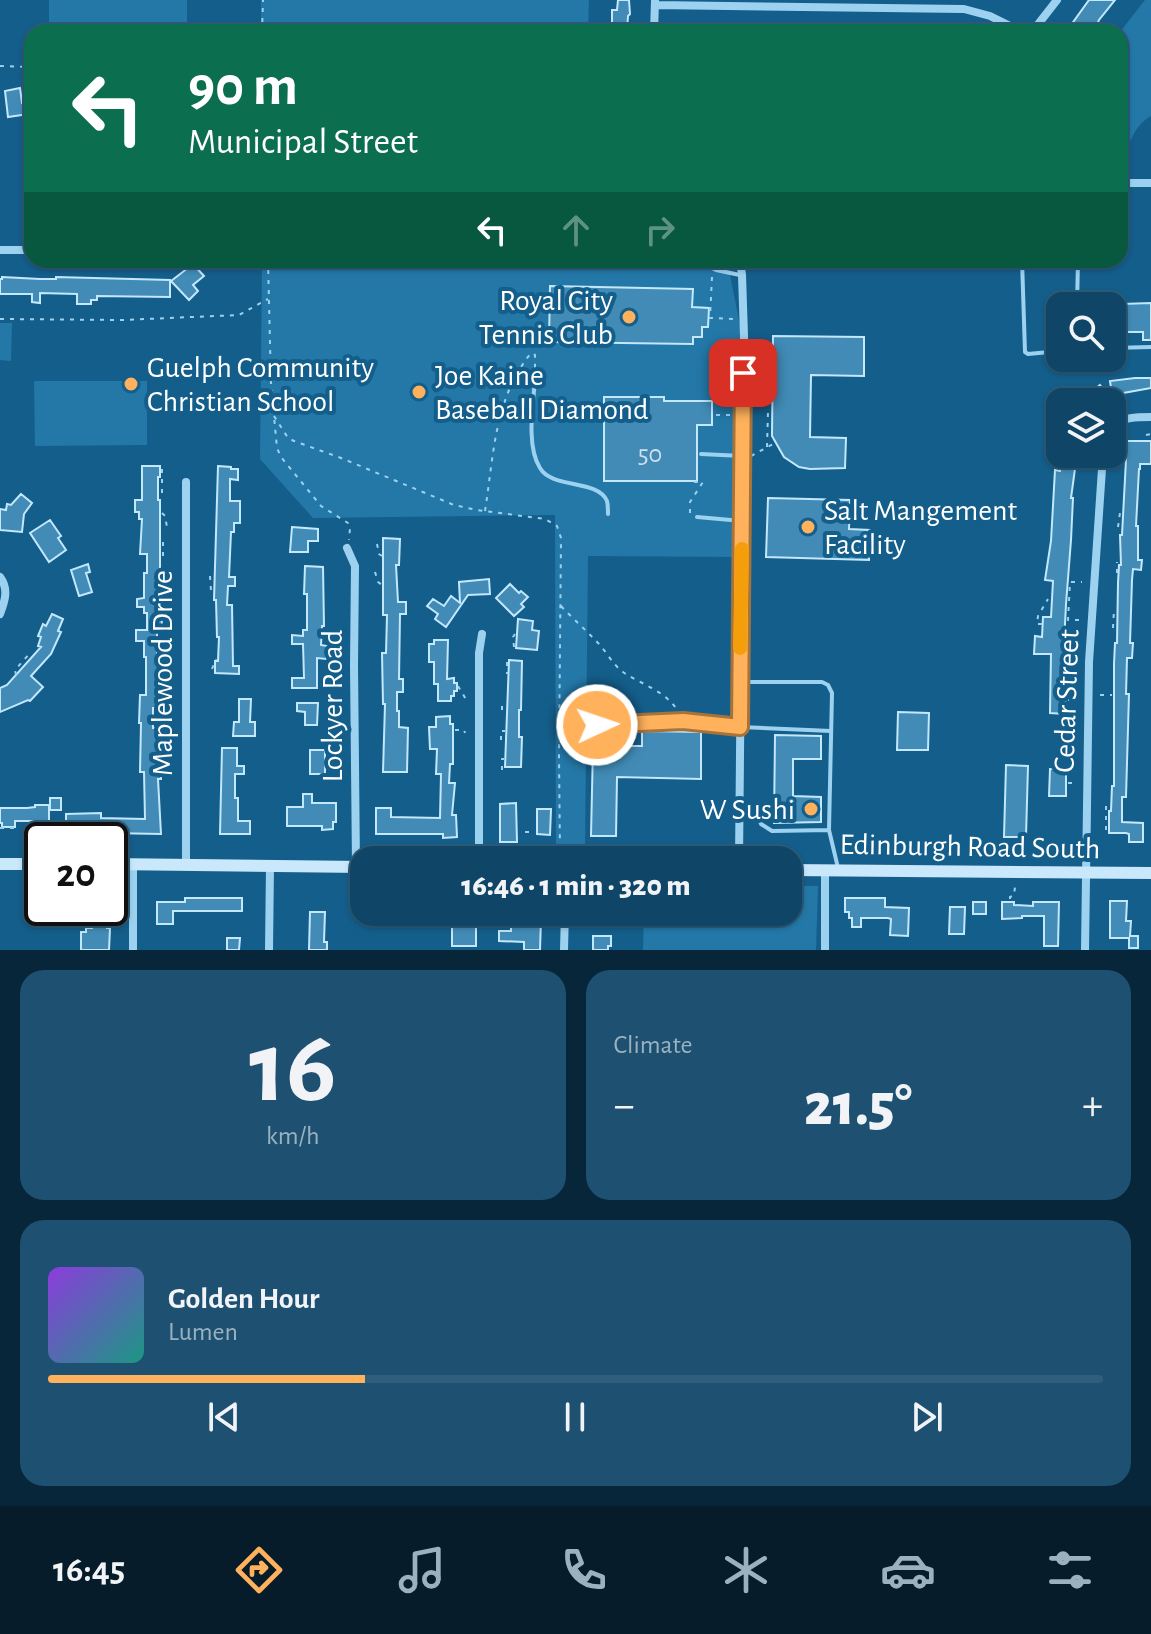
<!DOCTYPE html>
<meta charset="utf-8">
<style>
:root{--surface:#0f4668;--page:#1d5071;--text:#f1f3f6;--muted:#9bb1c0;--line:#2f5e7c;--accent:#ffb15b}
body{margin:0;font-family:"Alegreya Sans",sans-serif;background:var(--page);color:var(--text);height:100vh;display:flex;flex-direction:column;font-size:30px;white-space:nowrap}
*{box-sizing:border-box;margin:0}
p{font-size:26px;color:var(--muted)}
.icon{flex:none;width:44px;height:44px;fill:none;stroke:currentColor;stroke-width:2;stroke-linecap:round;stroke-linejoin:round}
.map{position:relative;height:950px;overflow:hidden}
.side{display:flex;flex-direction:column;gap:20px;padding:20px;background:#082639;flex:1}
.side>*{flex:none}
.guide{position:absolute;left:24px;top:24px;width:1104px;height:244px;border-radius:24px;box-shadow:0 2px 6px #0004,0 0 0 2px var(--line);background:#0b6e4f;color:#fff;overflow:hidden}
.fabs{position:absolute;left:1046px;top:292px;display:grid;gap:16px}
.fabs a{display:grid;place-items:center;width:80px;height:80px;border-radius:16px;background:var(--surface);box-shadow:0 2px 6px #0004,0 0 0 2px var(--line);font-size:40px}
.speed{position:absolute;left:24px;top:822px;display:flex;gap:16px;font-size:40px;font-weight:700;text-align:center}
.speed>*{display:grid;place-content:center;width:104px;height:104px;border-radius:50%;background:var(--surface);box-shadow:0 2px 6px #0004,0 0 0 2px var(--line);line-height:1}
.speed .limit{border:4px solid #111;border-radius:12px;background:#fff;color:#111}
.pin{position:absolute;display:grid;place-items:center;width:68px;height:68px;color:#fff;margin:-34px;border-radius:16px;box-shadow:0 4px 12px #0006}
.me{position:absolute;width:88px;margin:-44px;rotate:87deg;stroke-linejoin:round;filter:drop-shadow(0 0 6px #0008)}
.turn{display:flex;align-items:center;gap:28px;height:168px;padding:0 32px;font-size:36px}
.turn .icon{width:104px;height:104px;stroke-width:2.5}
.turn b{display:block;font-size:56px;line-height:68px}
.lanes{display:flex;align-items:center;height:76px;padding:0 32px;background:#0003;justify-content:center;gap:40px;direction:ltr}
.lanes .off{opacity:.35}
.big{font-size:60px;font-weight:800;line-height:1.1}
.side .tile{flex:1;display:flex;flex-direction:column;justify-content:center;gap:12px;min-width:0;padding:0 28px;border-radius:24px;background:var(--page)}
.side .dial{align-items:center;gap:0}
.dial b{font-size:104px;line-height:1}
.song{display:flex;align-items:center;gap:24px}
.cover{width:96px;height:96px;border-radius:12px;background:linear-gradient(135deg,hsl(270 70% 55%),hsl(170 70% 35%))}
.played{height:8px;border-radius:4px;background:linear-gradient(90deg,var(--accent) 30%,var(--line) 30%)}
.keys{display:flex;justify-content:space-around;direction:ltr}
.heat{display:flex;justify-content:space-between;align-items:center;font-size:44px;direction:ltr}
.side .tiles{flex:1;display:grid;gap:20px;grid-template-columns:1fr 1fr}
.tile:last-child{grid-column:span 2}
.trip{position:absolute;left:350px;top:846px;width:452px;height:80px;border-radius:24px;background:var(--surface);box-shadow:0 2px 6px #0004,0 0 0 2px var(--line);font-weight:800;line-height:80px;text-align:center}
.dock{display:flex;height:128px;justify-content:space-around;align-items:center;background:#061c2a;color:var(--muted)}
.dock .icon{width:56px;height:56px}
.dock .current{color:var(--accent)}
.dock b{font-size:36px;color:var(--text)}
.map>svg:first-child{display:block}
</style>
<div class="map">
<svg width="1151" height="950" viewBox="0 0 1151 950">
<rect width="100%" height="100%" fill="#145e8b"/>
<path fill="#2378a8" d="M49,0H187V32H49Z
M261,0H589L588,32H261Z
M1145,0H1151V116C1131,127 1127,152 1120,173V32Z
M262,260H727L747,360L736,557L588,556L585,850L556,852L555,515L313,518L260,459Z
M0,323H12L11,361L0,360Z
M147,381V445L35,446L34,381Z
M788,886H818L816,950H643L644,912H788Z"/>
<path fill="#418bb6" stroke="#c3e7fb" stroke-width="2" d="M618,0H629L630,14L628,16L627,32H613L612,28V10H617Z
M1089,0H1115L1099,20L1097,25L1100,27L1096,32H1066Z
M20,88L22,103L27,102L29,114L8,117L5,91Z
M193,264L204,276L193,285L198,291L189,300L171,281Z
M2,277L40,279H56V277L170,280V297L97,296V300H91V304H77V294L40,293V303L32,302V294H0V279H2Z
M550,286L693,289L692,307L709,308L708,327H702V337H693V344L549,342Z
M1089,298H1122V304L1151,303V340H1143V332H1112V306H1089Z
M773,336L864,337V376L811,375L810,437L846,438L845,468L810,469L799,467L784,457L772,436Z
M1135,378H1151V388L1112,395L1110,381Z
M1100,385L1108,395L1102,396L1107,402H1079Z
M604,397H664V401H712V425H697V481H604Z
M1127,441H1151V464H1140V469H1139L1136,526H1138V560H1142L1141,570L1133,569L1132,580L1130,643H1133L1132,658H1127L1126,694H1129L1126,797H1122V822L1143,823V842H1129V834L1126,833H1109V811H1111L1112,786H1114V664L1115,643H1117L1118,583L1119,565H1121L1120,535H1122Z
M1062,454H1077L1071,498H1073L1071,540L1066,604L1063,665H1066L1065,714L1050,713L1051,654H1034L1035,636L1042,637L1043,617H1051L1053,581L1045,580L1051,541L1055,470L1060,471Z
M142,466H160V477H158V500H160V613H161L162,625H157V662H161L160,696H163V708H153V728H157V741H162L161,779H158L161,834L109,833V827L66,829V814L101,813V818L145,819L144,772H140L141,723H139L140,695H146V657H144V641H136V630H147V613H144V607H137V599L144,598V573H147V554H140L142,519H139V512H135V500H142Z
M218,466L231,467V469H238V480L230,479V501H240V523H234V532H231L229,577H235V586H228L227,605H232L233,666H239V674L215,673V661H218L219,637H217L216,600H214Z
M21,494L32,503L24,514L22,532L0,530V509L6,510L7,504L11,505Z
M768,498L850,500L849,529L870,530L869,560L766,557Z
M50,520L61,536L58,538L66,550L49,562L30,533Z
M292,527L318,529V541H308V552H290Z
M383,538L400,539L399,565H396L398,602H406V614H400L399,679H403V692H397V711H399V727L408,728L407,772H383L385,704H383L382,653H386L387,615H383Z
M88,564L90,572L86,573L92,592L79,596L71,570Z
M305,566L323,567L324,626H322L321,645L327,646L326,659L317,658V688H292V678H304L303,644H292V635L303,636V630H307V594H304Z
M489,579L490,594L468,595L446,627L435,619L438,614L427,606L433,599L444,606L451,596L460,603L459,582Z
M510,584L519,593L521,591L528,597L521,604L524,607L514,616L496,598Z
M52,614L63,619L58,631L61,632L51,654L31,676L43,687L30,701L28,700L0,712V688L7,685L41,647L38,646L41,637L38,636L43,624L46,626Z
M518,619L533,621L532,630L539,631L537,650L516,648Z
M434,640H448L447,679L454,678V683H457V691H454V696H451V701H438V684H434V662H429V644H434Z
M509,660L522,661L521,710H519V737H522L521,767H505Z
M239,699H251L250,722H255V736H233L234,722H239Z
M297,703H318L317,725H305V712L297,711Z
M898,712L929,713L928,750H897Z
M450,716V724H453V764H450L449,783H455L452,815H456L457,837L443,838V834H376V808H391V817L440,818L441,774H436L437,749H430L429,727H436V717Z
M642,731L701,732V779L617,777L616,836H591L593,746H642Z
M775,735L821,736V759H793V796L821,797V822L774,823Z
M222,748H237V766H244V774H235V798H238V821H250V834H220Z
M310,750H325V774H310Z
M1006,765L1028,766L1026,837H1004Z
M1050,769H1066V796H1049Z
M303,794H312V803H336V822H333V829L322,830V826H287V807H303Z
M50,798H61V810H50Z
M516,803L517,842H500V804Z
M35,805H49V824H33V821H15V827H2V823H0V808H27L35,807Z
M537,809H551L550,835L537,834Z
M185,898H242V911H173V924H157V902H185Z
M845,898H885V907L909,908L908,936L890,935L891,919L888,918H861V927H852V918H849V912H845Z
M1110,901H1127L1126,921H1131L1130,936H1138V948H1129V938H1110Z
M973,902H986V914H973Z
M1002,902H1014V905L1033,906V902H1059L1058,946H1044V916H1022V918L1002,919Z
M950,907H965L964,934H949Z
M91,908H107V928H110L109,950H81V932H86V928H92Z
M310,912H325L324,942H327V950H309Z
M369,912H406L405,924L382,922V925H369Z
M452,912H476V946H452Z
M521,918H541L540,950H524V942L499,941V931H511V925H520Z
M593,936H611V946H608V950H593Z
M227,938H240L239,950H227Z"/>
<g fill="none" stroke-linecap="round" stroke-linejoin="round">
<path stroke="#9cd2f0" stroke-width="2" stroke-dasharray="4 6" stroke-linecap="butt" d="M262,32L263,0
M0,66L32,67
M268,260L271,385L277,448L281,457L321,506L348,523L350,528L349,540
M712,277L710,318L734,319
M0,319L122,320L239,315L268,299
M716,415H732
M274,416L288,438L294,441L341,458L454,505L477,510L545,519L557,526L561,538L559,755L560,855
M1146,435L1151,434
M767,447L768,412
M751,456L773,444
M162,469V493
M485,511C494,454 494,399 531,353L535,355V375
M162,513L165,516L167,527
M690,513V502L703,482H690
M1118,527L1120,513
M163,542V558
M377,544L379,554L382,556
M375,572L378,582L382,585
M1117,573V562
M210,576L211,591
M162,583L166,575
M561,606C573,619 586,630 598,643C606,651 613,665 623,672C642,685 667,691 679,713
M161,610L165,611L169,622
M1079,620H1068L1070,582H1082
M1042,624H1037L1038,616L1048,599
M1113,628L1114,609
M163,639L166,655
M1067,646L1078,647
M514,647L513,637L515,634
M507,662V674
M212,669L216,659
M1068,674H1077
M16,675L15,670L30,653
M458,686L467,701
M1100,695H1112
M1068,700H1077
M502,710V702
M455,730H464L465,733
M501,740V731H505
M502,770V759H504
M1068,783H1075
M37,826H52V840
M0,828H15
M1106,830V806
M525,832H529
M1010,899V897L1014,895L1015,887"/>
<path stroke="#9cd2f0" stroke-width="4" d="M697,260L716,270L740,275
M1022,260L1025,352L1028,354L1060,351
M1077,306L1078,260
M1112,348L1151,347
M535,380C533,405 526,446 540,468C552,489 598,479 607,501C608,505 608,510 608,514
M701,454L742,456
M697,517L742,521
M742,682H822L828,685L832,693L829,830L838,868
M597,725L683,721L740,727L831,731
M741,818L756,811L761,824L772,831L829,830"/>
<path stroke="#9cd2f0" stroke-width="8" d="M655,5L964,9L990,16L1022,32
M654,32L655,1
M1032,32L1057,0
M1120,183H1151
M0,250H31
M28,250L30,149
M1112,426C1124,417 1136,417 1151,417
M186,482V865
M347,548L355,566L354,665L356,866
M0,577C9,589 5,601 0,614
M479,860V653L482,634
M739,860L744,336L742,275L740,260
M133,950V864
M269,950L270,866
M564,950L565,912
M825,950V870
M1085,950L1089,662L1103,454"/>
<path stroke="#cae8fb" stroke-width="12" d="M0,864H42
M110,864L364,867
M788,870L1151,873"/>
</g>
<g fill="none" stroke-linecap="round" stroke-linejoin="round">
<g stroke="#a6733b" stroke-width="20">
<path id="route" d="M597,725L683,721L740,727L743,373"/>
</g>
<use href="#route" stroke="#ffb15b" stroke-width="14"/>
<path stroke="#f59e0b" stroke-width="14" d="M740,648L742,549"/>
</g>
<g fill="#ffb15b" stroke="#145e8b" stroke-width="3">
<circle cx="629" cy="317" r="8"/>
<circle cx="131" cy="384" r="8"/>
<circle cx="419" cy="392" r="8"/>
<circle cx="808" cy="527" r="8"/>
<circle cx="811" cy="809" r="8"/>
</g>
<g text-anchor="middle" stroke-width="8" stroke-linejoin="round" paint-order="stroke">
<g font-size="26" fill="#d0e2ed">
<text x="650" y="462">50</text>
</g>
<g font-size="30" fill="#fff" stroke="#145e8b" text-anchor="start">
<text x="613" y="310" text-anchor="end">Royal City<tspan x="613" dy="34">Tennis Club</tspan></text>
<text x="147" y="377">Guelph Community<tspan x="147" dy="34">Christian School</tspan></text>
<text x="435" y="385">Joe Kaine<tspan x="435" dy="34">Baseball Diamond</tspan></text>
<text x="824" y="520">Salt Mangement<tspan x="824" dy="34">Facility</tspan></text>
<text x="795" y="819" text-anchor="end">W Sushi</text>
</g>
<g font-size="30" fill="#fff" stroke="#145e8b">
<text transform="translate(162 673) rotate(-90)" y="10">Maplewood Drive</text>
<text transform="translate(1066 701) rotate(-88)" y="10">Cedar Street</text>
<text transform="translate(332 706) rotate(-90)" y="10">Lockyer Road</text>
<text transform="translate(970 846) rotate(1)" y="10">Edinburgh Road South</text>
</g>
</g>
</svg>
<div class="fabs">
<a><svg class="icon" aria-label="search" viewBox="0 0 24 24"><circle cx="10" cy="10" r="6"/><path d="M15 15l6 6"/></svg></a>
<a><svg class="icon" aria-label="layers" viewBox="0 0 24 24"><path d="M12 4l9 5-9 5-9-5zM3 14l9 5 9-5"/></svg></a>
</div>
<div class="speed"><div class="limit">20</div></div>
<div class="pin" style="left:743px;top:373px;background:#d93025"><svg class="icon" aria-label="arrive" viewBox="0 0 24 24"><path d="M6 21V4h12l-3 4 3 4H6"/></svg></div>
<svg class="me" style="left:597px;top:725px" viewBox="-20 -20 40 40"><circle r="17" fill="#ffb15b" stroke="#fff" stroke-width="3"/><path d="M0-11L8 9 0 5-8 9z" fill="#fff"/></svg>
<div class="trip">16:46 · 1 min · 320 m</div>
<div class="guide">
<div class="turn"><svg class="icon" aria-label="left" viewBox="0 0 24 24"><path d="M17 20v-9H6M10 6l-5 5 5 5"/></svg><div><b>90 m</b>Municipal Street</div></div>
<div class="lanes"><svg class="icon" aria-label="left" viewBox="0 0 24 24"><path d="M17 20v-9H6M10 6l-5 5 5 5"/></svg><svg class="icon off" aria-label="ahead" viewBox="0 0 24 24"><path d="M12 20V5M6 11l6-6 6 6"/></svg><svg class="icon off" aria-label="right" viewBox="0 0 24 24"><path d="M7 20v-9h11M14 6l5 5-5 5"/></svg></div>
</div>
</div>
<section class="side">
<div class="tiles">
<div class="tile dial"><b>16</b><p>km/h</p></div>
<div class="tile"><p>Climate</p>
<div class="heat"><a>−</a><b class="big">21.5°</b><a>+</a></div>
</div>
<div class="tile">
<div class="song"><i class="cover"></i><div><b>Golden Hour</b><p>Lumen</p></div></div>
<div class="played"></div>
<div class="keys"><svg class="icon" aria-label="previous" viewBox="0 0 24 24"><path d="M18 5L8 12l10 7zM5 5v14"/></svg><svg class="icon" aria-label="pause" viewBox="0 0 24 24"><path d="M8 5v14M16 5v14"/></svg><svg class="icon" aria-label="next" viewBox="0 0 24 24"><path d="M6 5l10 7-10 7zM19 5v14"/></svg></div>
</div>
</div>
</section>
<nav class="dock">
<b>16:45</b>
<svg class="icon current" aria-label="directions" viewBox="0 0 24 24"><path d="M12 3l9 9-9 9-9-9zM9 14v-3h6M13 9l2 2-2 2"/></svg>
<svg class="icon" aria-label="music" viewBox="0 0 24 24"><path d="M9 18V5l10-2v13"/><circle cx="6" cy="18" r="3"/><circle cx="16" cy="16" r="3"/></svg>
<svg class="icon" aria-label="phone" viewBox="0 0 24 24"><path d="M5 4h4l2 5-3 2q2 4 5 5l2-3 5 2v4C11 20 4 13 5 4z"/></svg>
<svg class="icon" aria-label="climate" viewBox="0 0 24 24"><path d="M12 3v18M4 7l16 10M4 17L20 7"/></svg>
<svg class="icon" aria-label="car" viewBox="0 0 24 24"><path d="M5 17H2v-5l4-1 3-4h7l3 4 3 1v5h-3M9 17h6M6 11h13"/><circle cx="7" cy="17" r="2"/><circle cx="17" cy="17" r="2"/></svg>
<svg class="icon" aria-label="filters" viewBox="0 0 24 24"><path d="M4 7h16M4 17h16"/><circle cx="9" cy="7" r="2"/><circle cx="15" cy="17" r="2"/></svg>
</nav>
